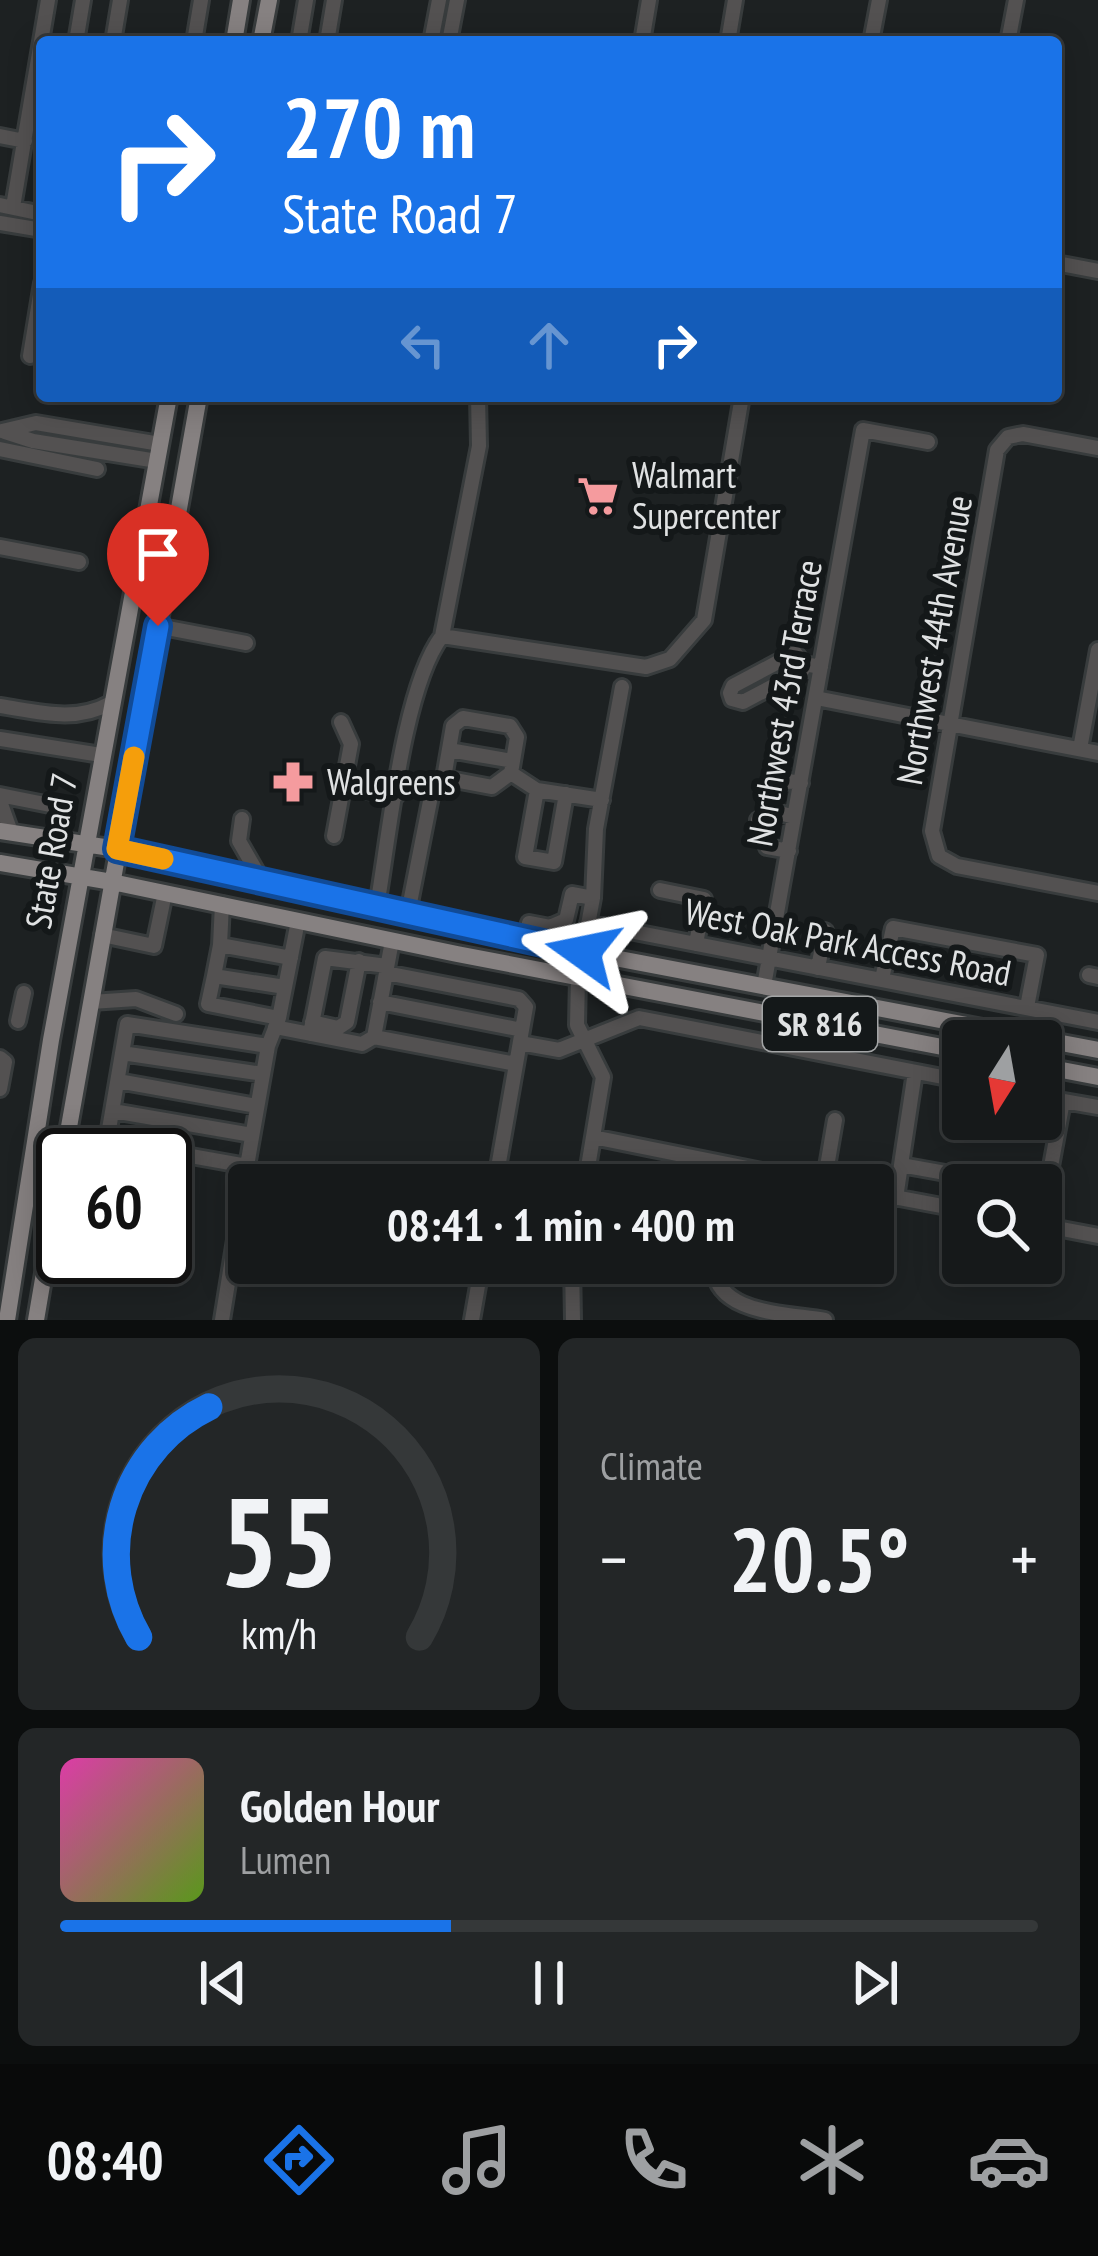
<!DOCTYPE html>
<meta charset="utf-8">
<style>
:root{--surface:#16191a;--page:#232627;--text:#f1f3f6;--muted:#9ea0a2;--line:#353839;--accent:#1a73e8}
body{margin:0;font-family:"PT Sans Narrow",sans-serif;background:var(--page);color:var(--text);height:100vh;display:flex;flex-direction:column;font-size:45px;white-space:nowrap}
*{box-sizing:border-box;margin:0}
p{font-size:39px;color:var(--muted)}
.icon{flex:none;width:66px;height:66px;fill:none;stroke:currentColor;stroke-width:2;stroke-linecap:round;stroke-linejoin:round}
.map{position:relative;height:1320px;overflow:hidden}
.drawer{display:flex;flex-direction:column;gap:18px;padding:18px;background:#0c0e0e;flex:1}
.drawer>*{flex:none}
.guide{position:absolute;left:36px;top:36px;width:1026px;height:366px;border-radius:12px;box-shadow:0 6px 30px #0003,0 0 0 3px var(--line);background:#1a73e8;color:#fff;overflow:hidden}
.needle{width:78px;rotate:191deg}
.tools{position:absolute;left:942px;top:1020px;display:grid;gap:24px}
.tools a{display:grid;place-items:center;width:120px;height:120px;border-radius:12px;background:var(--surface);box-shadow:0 6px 30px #0003,0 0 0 3px var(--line);font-size:60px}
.speed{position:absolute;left:36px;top:1128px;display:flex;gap:24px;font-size:60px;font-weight:700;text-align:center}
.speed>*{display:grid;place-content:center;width:156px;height:156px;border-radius:50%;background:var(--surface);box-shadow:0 6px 30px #0003,0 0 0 3px var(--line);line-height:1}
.speed .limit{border:6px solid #111;border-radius:18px;background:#fff;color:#111}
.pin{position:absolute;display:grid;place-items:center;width:102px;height:102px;color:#fff;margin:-123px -51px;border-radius:50% 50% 50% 0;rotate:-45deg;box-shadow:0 0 12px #0007}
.pin .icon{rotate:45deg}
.me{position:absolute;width:132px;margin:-66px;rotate:282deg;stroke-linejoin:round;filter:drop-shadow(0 0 9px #0008)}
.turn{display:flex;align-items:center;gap:42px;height:252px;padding:0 48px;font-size:54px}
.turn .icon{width:156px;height:156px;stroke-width:2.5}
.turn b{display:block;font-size:84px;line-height:102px}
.lanes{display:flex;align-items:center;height:114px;padding:0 48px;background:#0003;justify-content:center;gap:60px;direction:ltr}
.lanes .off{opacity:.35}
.big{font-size:90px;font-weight:800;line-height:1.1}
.drawer .card{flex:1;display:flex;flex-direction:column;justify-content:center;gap:18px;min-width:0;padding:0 42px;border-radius:18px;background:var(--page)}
.drawer .dial{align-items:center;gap:0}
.dial svg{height:312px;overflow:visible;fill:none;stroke:var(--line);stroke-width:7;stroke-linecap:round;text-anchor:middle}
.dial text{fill:var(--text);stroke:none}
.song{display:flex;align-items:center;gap:36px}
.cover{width:144px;height:144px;border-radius:18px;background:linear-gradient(135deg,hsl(320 70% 55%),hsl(90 70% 35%))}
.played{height:12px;border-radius:6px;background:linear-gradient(90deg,var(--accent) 40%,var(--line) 40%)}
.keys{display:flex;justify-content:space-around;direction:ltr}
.heat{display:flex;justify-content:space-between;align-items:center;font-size:66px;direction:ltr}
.drawer .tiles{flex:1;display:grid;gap:18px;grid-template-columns:1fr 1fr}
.card:last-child{grid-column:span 2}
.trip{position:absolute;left:228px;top:1164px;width:666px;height:120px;border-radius:12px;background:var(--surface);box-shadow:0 6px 30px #0003,0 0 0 3px var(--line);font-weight:800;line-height:120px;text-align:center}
.menu{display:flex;height:192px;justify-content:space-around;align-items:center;background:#090a0a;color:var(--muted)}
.menu .icon{width:84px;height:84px}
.menu .active{color:var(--accent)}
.menu b{font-size:54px;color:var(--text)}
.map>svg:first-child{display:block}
</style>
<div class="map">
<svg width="1098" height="1320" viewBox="0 0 1098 1320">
<rect width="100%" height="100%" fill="#1d2122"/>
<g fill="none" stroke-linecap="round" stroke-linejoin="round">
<g stroke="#383c3d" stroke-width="20">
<path id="minor" d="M76,42L83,0
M113,42L120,0
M194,42L201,0
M299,42L306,0
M327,42L334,0
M431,42L439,0
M449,42L457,0
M642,42L649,0
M728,42L735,0
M871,42L879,0
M1008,42L1016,0
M0,136L25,141
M0,205L42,214
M13,207L48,0
M0,223L42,230
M1056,263L1098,271
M30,356L42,283
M478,396L479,446L442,636L646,667L670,659L704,620L742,396
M2,431L36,423L160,444
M5,432L33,441L157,461
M1098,448L1023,434L1008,437L997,450L932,831L939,856L957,866L1098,893
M0,449L97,469
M0,547L79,562
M157,626L246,643
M804,664L802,671L743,702L732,699L730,693L733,686L795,653L804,664L821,667
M816,698L1098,753
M0,706C39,712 75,723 111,703
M0,739L101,755
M1080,749L1098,650
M449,750L513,761
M511,773L492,787L444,778L453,726L463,718L510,726L517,737L511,773L537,790
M773,786L788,781L801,783
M368,791L397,795
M566,794L554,862L525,857L537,790L602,800
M0,795L50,805
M0,801L11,832
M242,819L239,841L262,881
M334,836L351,744L341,722
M789,851L767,847L758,820L780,813L794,817
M660,890L704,899L696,944
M222,904L220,945L291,958
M377,906C389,838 403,687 442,636
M408,913L433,786L444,778
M588,923L1098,1022
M102,935L154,946L165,893
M525,939L529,923L550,927L566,920L572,894L593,898
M220,945L214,976L285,987
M818,968L825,931
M386,973L519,999L526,1007L495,1185
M1089,975L1098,977
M214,976L208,1004L279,1018
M882,979L893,928L1037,955L1027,1007
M764,986L863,430L928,442
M91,1002L136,999L176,1014
M380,1002L522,1030
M18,1021L24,993
M312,1022L338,1028L347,1022L359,961
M275,1027L362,1044L374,1037L392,941
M310,1034L325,958L387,966
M374,1037L516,1064
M520,1043L559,1050L639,1018L963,1081
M122,1053L263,1074
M0,1058L5,1062L0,1089
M118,1081L257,1106
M1041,1097L1098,1107
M113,1111L252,1135
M68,1134L247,1166L268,1046L279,1018L298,921
M593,1137L831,1185
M107,1141L127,1024L268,1046
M901,1165L1012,1185
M824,1184L835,1120
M585,1185L603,1077L577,1025L578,978L593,898L596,829L622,687
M727,1185L731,1166
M873,1193L963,1210
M896,1198L915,1072
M1041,1221L1063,1101
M1041,1225L1098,1236
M572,1263L573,1320
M714,1263C712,1315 788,1313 825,1320
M222,1320L247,1166
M472,1320L482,1263"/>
</g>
<g stroke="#383c3d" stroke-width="22">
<path id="major" d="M234,42L241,0
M261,42L269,0
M0,831L117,849L583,952L1098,1050
M0,863L112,882L457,954L963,1051
M1041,1066L1098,1077
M64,1155L199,396
M7,1320L51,1040L169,396
M36,1320L63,1162"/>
</g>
<use href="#minor" stroke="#535151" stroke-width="14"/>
<use href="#major" stroke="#868181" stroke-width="16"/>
</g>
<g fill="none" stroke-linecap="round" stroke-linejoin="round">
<g stroke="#114b97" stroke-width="30">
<path id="route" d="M158,626L117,849L583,952"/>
</g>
<use href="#route" stroke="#1a73e8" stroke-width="21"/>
<path stroke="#f59e0b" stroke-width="21" d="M134,757L117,849L163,859"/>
</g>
<defs>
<g id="supermarket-bare" transform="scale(3.24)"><path d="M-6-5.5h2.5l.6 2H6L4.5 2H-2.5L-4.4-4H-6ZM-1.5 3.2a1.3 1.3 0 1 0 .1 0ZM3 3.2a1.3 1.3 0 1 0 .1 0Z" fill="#f59b9e" stroke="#141819" stroke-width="2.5" paint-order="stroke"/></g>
<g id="pharmacy-bare" transform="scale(3.24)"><path d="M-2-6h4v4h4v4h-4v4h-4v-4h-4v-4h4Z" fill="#f59b9e" stroke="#141819" stroke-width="2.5" paint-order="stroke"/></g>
</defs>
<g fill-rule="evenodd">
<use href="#supermarket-bare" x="598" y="496"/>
<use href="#pharmacy-bare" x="293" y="782"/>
</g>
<g text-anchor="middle" stroke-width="12" stroke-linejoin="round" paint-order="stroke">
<rect fill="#141819" stroke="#a3a5a6" stroke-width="3" x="763" y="997" width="114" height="54" rx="9"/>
<g font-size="33" font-weight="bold" fill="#e0e2e3">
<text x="820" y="1036">SR 816</text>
</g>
<g font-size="36" fill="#e0e2e3" stroke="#141819" text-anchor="start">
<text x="632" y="488">Walmart<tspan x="632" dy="41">Supercenter</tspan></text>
<text x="327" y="795">Walgreens</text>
</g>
<g font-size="36" fill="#e0e2e3" stroke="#141819">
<text transform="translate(934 640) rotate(-80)" y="13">Northwest 44th Avenue</text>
<text transform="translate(784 703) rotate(-80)" y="13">Northwest 43rd Terrace</text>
<text transform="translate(51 851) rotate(-80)" y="13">State Road 7</text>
<text transform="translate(848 942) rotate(11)" y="13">West Oak Park Access Road</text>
</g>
</g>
</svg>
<div class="tools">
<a><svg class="needle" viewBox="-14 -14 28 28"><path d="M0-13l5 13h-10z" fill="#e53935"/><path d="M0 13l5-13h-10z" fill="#9ea0a2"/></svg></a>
<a><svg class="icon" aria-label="search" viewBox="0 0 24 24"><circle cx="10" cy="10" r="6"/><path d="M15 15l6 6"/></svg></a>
</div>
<div class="speed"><div class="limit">60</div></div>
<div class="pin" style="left:158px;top:626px;background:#d93025"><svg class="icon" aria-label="arrive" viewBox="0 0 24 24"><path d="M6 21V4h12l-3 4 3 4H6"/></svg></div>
<svg class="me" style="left:583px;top:952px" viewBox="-20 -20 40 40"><path d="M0-17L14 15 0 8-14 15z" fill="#1a73e8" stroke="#fff" stroke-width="4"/></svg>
<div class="trip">08:41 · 1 min · 400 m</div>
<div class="guide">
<div class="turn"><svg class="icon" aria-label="right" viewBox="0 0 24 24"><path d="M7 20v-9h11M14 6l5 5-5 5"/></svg><div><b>270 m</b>State Road 7</div></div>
<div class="lanes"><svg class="icon off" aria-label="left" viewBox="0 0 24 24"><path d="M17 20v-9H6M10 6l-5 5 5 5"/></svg><svg class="icon off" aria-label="ahead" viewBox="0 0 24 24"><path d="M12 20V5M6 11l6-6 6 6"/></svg><svg class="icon" aria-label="right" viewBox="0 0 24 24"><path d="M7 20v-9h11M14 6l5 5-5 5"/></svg></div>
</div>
</div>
<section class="drawer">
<div class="tiles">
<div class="card dial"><svg viewBox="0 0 100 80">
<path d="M14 69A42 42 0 1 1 86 69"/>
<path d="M14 69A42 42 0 0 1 32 10" stroke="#1a73e8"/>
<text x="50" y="56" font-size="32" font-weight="700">55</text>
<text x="50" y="72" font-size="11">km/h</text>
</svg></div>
<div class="card"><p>Climate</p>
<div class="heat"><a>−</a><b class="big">20.5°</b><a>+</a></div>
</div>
<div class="card">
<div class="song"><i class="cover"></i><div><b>Golden Hour</b><p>Lumen</p></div></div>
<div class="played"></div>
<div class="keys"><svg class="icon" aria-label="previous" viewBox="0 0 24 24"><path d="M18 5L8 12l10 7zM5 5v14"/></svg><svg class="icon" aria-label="pause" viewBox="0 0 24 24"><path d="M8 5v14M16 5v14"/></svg><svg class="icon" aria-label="next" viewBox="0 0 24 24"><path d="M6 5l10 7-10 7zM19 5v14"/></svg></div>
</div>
</div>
</section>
<nav class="menu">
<b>08:40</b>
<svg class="icon active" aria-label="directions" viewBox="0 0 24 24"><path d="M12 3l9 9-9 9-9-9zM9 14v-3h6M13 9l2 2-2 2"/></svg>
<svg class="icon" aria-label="music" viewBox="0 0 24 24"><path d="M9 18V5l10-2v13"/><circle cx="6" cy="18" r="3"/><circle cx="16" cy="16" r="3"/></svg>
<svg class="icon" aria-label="phone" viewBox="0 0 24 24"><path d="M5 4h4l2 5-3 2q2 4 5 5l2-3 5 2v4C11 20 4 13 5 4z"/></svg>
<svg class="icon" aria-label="climate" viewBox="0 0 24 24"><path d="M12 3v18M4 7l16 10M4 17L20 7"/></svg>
<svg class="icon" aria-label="car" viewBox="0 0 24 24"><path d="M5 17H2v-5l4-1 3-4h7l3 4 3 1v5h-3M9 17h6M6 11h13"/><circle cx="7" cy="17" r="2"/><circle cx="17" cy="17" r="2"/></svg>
</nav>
